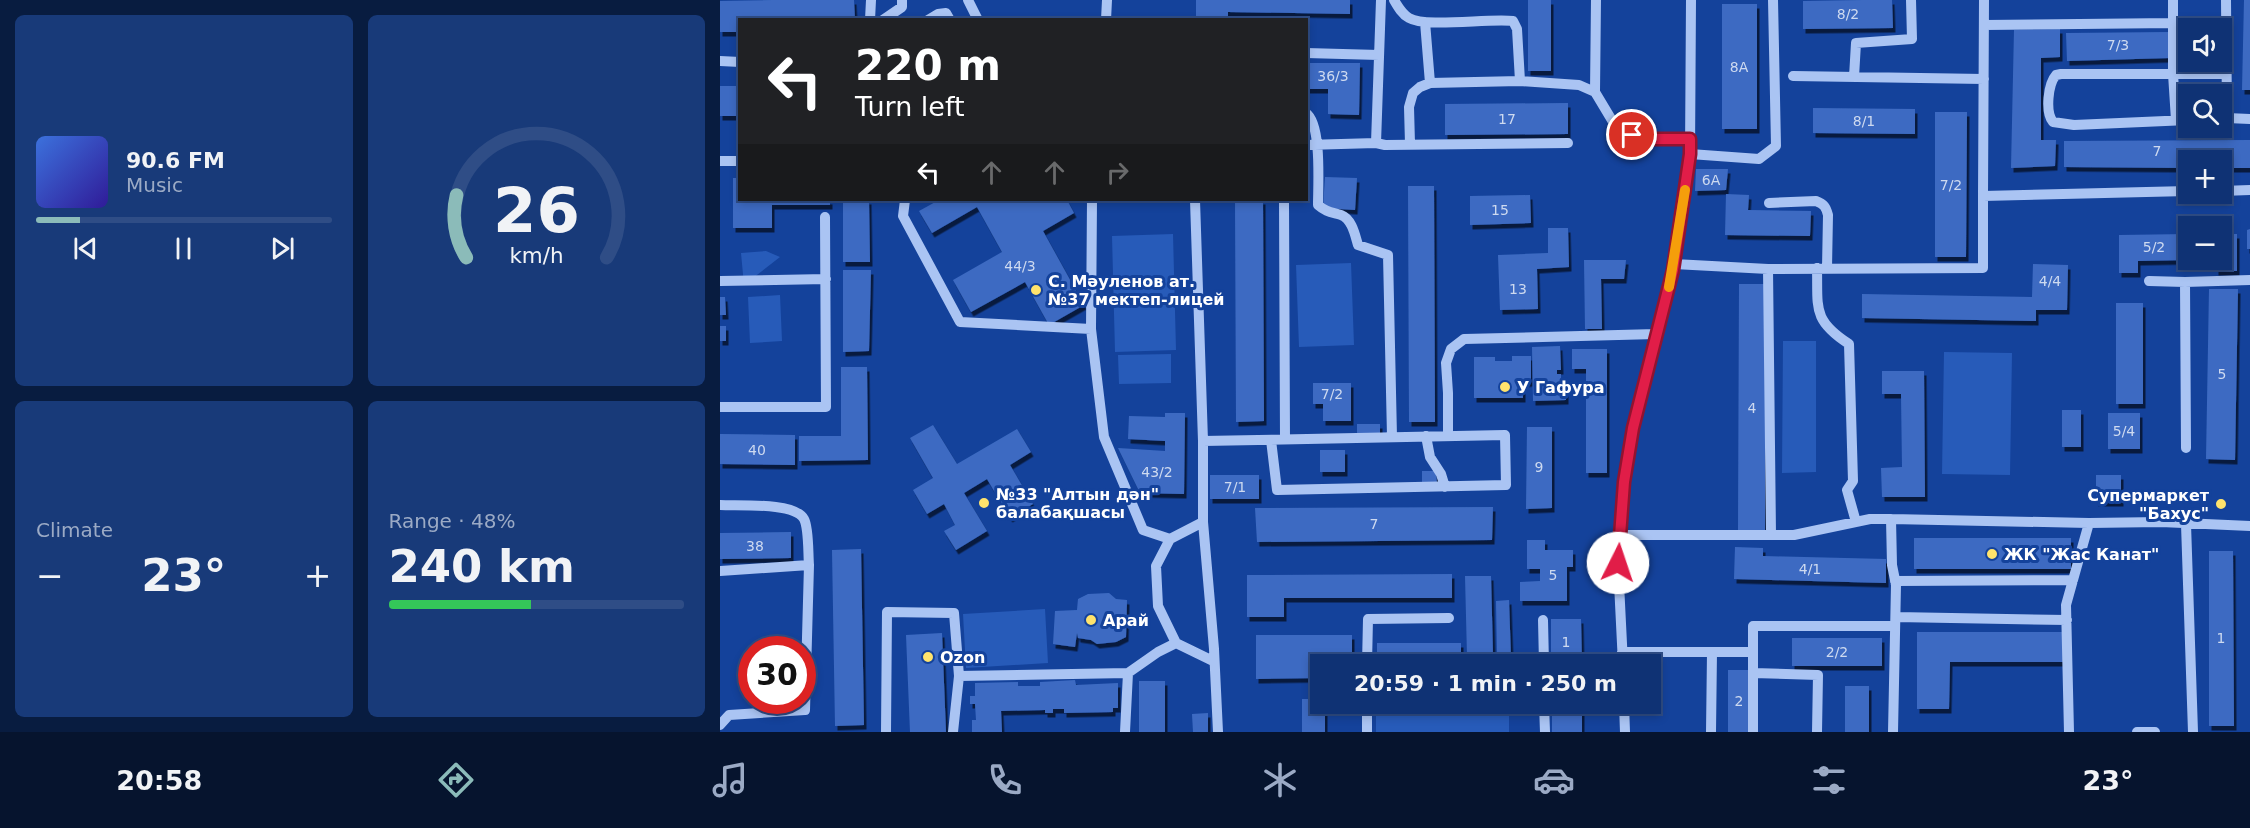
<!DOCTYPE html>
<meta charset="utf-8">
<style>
:root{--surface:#0f3274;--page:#183a79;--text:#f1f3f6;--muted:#9baac5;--line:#2f4d86;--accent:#8bbbb9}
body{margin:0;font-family:"DejaVu Sans",sans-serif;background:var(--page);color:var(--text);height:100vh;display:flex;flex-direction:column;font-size:22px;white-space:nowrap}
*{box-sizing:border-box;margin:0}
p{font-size:20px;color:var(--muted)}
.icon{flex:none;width:33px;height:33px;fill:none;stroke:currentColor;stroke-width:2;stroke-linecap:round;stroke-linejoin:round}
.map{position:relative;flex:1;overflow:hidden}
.panel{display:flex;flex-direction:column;gap:15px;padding:15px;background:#081c40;width:720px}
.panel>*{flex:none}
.top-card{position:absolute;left:18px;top:18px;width:570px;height:183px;border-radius:0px;box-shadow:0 3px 9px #0003,0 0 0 2px var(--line);background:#202124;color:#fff;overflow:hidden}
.buttons{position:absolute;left:1458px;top:18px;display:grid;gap:12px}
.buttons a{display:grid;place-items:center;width:54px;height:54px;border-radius:0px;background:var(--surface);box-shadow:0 3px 9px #0003,0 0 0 2px var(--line);font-size:30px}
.speed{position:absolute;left:18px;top:636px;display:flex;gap:12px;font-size:30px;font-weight:700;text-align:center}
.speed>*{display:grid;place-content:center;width:78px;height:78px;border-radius:50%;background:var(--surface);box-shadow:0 3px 9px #0003,0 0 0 2px var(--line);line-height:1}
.speed .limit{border:9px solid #d22;background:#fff;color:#111}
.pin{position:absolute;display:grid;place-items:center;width:51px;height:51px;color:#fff;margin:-26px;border:3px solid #fff;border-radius:50%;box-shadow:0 2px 6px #0007}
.me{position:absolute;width:66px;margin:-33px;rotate:4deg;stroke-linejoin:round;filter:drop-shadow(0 0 4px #0008)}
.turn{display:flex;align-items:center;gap:21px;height:126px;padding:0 18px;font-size:27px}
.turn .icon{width:78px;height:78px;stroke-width:2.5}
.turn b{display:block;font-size:42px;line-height:51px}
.lanes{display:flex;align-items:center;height:57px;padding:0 18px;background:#0003;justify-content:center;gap:30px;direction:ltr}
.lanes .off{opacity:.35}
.big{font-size:45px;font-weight:600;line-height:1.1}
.panel .tile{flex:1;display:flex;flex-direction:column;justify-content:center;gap:9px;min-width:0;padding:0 21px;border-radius:9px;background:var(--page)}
.panel .dial{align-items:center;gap:0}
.dial svg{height:156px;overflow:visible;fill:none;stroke:var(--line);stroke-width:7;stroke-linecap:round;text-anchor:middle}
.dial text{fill:var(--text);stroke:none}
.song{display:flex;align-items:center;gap:18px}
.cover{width:72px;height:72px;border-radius:9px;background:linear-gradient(135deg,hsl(220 70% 55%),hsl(250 70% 35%))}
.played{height:6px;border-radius:3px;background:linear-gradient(90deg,var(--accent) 15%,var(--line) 15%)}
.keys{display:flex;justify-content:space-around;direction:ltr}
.heat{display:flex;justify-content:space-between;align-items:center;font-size:33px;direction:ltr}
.charge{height:9px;border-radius:4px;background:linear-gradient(90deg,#34c759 48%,var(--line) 0)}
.panel .tiles{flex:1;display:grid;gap:15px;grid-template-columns:repeat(2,1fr)}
.trip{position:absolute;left:590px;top:654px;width:351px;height:60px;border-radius:0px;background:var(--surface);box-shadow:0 3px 9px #0003,0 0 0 2px var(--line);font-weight:600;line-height:60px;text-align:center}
.dock{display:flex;height:96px;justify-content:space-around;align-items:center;background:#06142e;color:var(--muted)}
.dock .icon{width:42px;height:42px}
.dock .selected{color:var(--accent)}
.dock b{font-size:27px;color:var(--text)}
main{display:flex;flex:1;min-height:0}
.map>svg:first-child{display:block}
</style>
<main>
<section class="panel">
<div class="tiles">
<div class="tile">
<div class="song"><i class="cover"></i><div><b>90.6 FM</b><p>Music</p></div></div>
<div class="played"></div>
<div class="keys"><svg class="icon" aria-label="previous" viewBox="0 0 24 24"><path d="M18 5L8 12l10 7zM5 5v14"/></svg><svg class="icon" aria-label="pause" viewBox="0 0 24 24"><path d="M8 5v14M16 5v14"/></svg><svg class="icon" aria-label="next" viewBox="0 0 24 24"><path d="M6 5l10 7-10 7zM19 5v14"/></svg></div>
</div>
<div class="tile dial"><svg viewBox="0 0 100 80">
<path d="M14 69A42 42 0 1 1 86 69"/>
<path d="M14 69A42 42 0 0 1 9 37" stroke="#8bbbb9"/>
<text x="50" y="56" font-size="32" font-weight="700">26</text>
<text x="50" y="72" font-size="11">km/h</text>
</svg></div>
<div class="tile"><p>Climate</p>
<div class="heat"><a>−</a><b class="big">23°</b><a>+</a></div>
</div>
<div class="tile"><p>Range · 48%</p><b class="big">240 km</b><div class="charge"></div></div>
</div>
</section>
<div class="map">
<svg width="1530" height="732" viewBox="0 0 1530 732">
<defs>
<filter id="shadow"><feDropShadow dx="2.5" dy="4.5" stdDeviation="0" flood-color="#0009"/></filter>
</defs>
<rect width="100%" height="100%" fill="#14429b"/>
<path fill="#275bb9" d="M453,234L456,350L395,352L392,236Z
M46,251L60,257L24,285L21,253Z
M631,263L634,345L579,347L576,265Z
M60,295L62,341L30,343L28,297Z
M1063,341H1096V472L1062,473Z
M1224,352L1292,353L1290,475L1222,474Z
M451,354V383L399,384L398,355Z
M325,609L328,663L246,668L243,614Z
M656,704H789V732H656Z"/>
<path fill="#3d6bc2" filter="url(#shadow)" d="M53,0H134L135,20H20V32H0V1Z
M476,0H630V14L508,12V20H476Z
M808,0H831V71H808Z
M1142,0H1172L1173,28L1083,29V1Z
M1524,0H1530V90H1522Z
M1002,4H1037V129H1002Z
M1340,29V57L1321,58V140H1336L1335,166L1291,168L1294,30Z
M1450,32V58L1347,61L1346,33Z
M586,63H640L639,115L608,114V89H586Z
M0,86H20V116H0Z
M848,103V134L725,135V104Z
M1093,108L1195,109V134L1093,133Z
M1215,112H1247L1246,257H1215Z
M1530,140V168H1502V160H1468V168L1344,167V141Z
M976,169H1008L1006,190L975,191Z
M605,177L637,178L635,210L603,208Z
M13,178H20V200H110V205H52V228H13Z
M688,186H714L715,422H689Z
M1006,194L1029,195L1028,210L1091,211L1090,236L1005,235Z
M810,195L811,223L750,225V196Z
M123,200H149L150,262H123Z
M219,200H347L354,213L323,231L364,305L329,325L305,282L251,312L233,280L282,252L257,207L212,233L199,211Z
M515,200H543L544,421L516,422Z
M828,228H848L849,267L817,269L818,309L780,310L778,255L828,253Z
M1530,229V249H1527V230Z
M1468,234V260L1418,261V273H1399V235Z
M1502,234H1517V271H1496V260H1502Z
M864,260H906L904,279H881L882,329H865Z
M1313,264L1348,265L1347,310H1316V321L1142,318V294L1312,297Z
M123,270H151L149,351L123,352Z
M1019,284H1045V531H1018Z
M1489,289H1518L1515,460L1486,459Z
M0,297H5L6,315H0Z
M1396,303H1423V404H1396Z
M0,326H6V341H0Z
M840,346L841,370H837V374H841V384L836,385L837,393L846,392V400L813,401L812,347Z
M852,349H887V473H866V369H852Z
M792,356H811V382L803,383V398H754V357H775V361H792Z
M121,367H147L148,460L79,461V436H121Z
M1162,371H1204L1205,497H1162L1161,468L1182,467L1181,394H1162Z
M593,383H631V421H603V404H593Z
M1342,410H1361V447H1342Z
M445,413H465L464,494L420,493L398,448L445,451V441L408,439L409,416L445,417Z
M1388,413H1420V449H1388Z
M637,424H660V435H637Z
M213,425L237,464L297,429L311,452L290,465L313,504L290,518L267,479L244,493L267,531L236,550L224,531L235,525L224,504L207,514L193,490L213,478L190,438Z
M807,427H832V508L806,509Z
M0,434L75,435V465L0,464Z
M600,450H625V472H600Z
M702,471H716L717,485L702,486Z
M490,475H539V499H490Z
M1376,475H1401V502H1376Z
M773,507L772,540L537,542L535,508Z
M71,532V558L0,559V533Z
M1194,538H1351V569H1194Z
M807,540H825V550H853V567H847V601H800V582L820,581V569H807Z
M1015,547L1043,548V556L1166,559V583L1014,579Z
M141,549L144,725L115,726L112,550Z
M1489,551H1513L1514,726H1489Z
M732,574V598H564V617H527V575Z
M745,576H771L773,655L747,656Z
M389,593L396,599L407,600L406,637L396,642L377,644L371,640L358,638L357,633L355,647L333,644L335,611L357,610L358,599L368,594Z
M789,600L791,658H777L776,601Z
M831,619H861L862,664H831Z
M1197,632H1344V662H1230L1229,709H1197Z
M222,633L226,732H190L186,635Z
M536,635H632V664H600V678L536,679Z
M1072,638H1162V666H1072Z
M657,643H741V664H657Z
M1008,670H1030V732H1008Z
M355,680L356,685L398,683V708H393V712L344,713V709H333V713H325V710L281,711L282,732H252V720H256L255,704H250V696H255V683L298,682V686H320V682Z
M419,681H445V732H419Z
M1125,686H1149V732H1125Z
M582,699H600V704H605V732H582Z
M832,704H862V732H832Z
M488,713V732H473L472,714Z"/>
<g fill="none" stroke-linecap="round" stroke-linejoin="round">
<path stroke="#aac4f3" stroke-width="10" d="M248,0L258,20
M674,0C678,7 682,14 689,18C706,28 769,18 793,21L797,29L800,81
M1264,0L1263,196L1468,191
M1453,0V74L1456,120
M1506,0L1507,118L1530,119
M150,20L151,0
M163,20L182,7V0
M208,20L218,14L226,13L230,20
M386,20L387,0
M705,22L710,83
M1264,25L1453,23
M586,53L659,55
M0,61L20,62
M1073,76L1264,79
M1134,77L1136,43L1192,39L1191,0
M875,92L876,0
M586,113C602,124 598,185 598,205C606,212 611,212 621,215C632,219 635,235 638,245L668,255L672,437
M1468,120L1354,125L1333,122C1325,112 1328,84 1336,75L1341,74H1506
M656,143L661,0
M690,144L689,107L693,93L700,87L710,83L800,81L859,85L875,92L899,132L925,139H970
M586,145L656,143L665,145L848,143
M970,154L1039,159L1056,146L1053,0
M0,161H20
M1502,191L1530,190
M185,200L183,216L240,322L371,329
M372,200L371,329L384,437L423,530L450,539
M475,200L483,441V522L494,649L498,732
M564,200L565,439
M1049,203L1096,201C1104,204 1106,207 1108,215L1107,268
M954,264L1048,269L1263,268V196
M1097,268C1098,308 1092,320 1129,344L1133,481L1127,490L1136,522
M1048,269L1051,535
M0,281L106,279
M1429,281L1465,282
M0,407H106L105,217
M706,436L710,457L721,474L725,487
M728,436V393L726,363L731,349L744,339L936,334
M483,441L785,435L786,485L557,490L551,440
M1466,448L1465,282L1530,280
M0,505C19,506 75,502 84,519C89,528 88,554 89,565
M1171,519L1172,565L1176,585L1173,732
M483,522L450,539L436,566L438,606L456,643L493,661
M1466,524L1473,732
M900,535H1074L1150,519H1171L1369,523L1441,522L1530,526
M0,571L89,565L85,710L9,715L0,725
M1175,581L1353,580
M1176,617L1347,620
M823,620L824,664
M902,652H1033V626H1175
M647,664L648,619L729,618
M903,664L898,563L904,482L913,428L953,270L970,154L971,0
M1033,673L1098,675L1097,732
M239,676L408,673L438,652L456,643
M824,704L825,732
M904,704L905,732
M166,732L167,612L234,613L239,676L233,732
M405,732L408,673
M647,732V704
M991,732L992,652
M1033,732V652
M1349,732L1346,605L1369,523
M1417,732H1435"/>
</g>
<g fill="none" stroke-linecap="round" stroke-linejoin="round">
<g stroke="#92132f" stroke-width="15">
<path id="route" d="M898,563L904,482L913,428L953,270L970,154V139H925L912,135"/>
</g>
<use href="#route" stroke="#e11d48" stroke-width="10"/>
<path stroke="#f59e0b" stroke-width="10" d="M949,287L965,190"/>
</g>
<g fill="#ffe36c" stroke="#14429b" stroke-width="2">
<circle cx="316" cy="290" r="6"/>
<circle cx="785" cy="387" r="6"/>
<circle cx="264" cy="503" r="6"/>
<circle cx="1501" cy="504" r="6"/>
<circle cx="1272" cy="554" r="6"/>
<circle cx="371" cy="620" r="6"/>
<circle cx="208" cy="657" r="6"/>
</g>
<g text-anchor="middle" stroke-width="6" stroke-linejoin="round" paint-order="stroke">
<g font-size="14" fill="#cedaf0">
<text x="1128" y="19">8/2</text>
<text x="1398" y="50">7/3</text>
<text x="1019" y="72">8А</text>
<text x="613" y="81">36/3</text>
<text x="787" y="124">17</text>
<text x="1144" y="126">8/1</text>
<text x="1437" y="156">7</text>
<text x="991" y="185">6А</text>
<text x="1231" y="190">7/2</text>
<text x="780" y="215">15</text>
<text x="1434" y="252">5/2</text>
<text x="300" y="271">44/3</text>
<text x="1330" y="286">4/4</text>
<text x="798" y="294">13</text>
<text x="1502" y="379">5</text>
<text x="612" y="399">7/2</text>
<text x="1032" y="413">4</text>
<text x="1404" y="436">5/4</text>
<text x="37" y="455">40</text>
<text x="819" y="472">9</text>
<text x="437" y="477">43/2</text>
<text x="515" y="492">7/1</text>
<text x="654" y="529">7</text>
<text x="35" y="551">38</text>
<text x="1090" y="574">4/1</text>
<text x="833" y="580">5</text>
<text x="1501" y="643">1</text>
<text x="846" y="647">1</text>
<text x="1117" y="657">2/2</text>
<text x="1019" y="706">2</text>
</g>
<g font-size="16" font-weight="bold" fill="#fff" stroke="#14429b" text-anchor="start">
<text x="328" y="287">С. Мәуленов ат.<tspan x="328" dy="18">№37 мектеп-лицей</tspan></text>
<text x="797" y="393">У Гафура</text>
<text x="276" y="500">№33 "Алтын дән"<tspan x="276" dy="18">балабақшасы</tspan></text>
<text x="1489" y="501" text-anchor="end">Супермаркет<tspan x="1489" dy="18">"Бахус"</tspan></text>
<text x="1284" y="560">ЖК "Жас Канат"</text>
<text x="383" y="626">Арай</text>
<text x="220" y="663">Ozon</text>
</g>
</g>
</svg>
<div class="buttons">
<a><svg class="icon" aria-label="sound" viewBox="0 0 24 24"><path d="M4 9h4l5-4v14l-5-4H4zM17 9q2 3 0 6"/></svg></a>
<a><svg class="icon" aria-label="search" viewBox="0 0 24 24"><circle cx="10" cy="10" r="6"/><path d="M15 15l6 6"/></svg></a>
<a>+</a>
<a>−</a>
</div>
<div class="speed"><div class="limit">30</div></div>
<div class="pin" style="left:912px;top:135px;background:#d93025"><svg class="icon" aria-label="arrive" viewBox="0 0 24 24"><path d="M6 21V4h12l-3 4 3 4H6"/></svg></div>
<svg class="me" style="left:898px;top:563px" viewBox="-20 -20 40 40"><circle r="19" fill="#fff"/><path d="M0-13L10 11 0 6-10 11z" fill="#e11d48"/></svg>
<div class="trip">20:59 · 1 min · 250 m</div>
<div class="top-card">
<div class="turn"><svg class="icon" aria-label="left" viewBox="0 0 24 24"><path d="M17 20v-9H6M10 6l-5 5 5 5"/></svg><div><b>220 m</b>Turn left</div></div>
<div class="lanes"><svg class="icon" aria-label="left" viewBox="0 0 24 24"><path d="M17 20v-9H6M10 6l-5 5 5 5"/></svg><svg class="icon off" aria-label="ahead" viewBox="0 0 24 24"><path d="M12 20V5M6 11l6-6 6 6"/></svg><svg class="icon off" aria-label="ahead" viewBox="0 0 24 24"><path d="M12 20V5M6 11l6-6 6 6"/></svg><svg class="icon off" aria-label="right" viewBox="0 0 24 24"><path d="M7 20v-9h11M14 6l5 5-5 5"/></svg></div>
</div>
</div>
</main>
<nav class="dock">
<b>20:58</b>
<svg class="icon selected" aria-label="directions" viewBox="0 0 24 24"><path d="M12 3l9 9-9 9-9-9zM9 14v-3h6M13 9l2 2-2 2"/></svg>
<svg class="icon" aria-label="music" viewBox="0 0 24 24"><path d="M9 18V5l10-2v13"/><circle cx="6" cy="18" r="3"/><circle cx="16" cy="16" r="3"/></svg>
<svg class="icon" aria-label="phone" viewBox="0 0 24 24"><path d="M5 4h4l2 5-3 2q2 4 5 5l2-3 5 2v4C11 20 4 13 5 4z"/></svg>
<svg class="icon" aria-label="climate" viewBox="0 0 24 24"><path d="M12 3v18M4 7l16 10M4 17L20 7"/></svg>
<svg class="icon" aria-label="car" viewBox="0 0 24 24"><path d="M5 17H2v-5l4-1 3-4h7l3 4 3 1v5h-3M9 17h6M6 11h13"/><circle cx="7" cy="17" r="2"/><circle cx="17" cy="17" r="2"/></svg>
<svg class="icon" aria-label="filters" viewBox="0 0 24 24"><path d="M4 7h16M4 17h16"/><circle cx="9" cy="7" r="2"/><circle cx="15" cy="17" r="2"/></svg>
<b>23°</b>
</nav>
